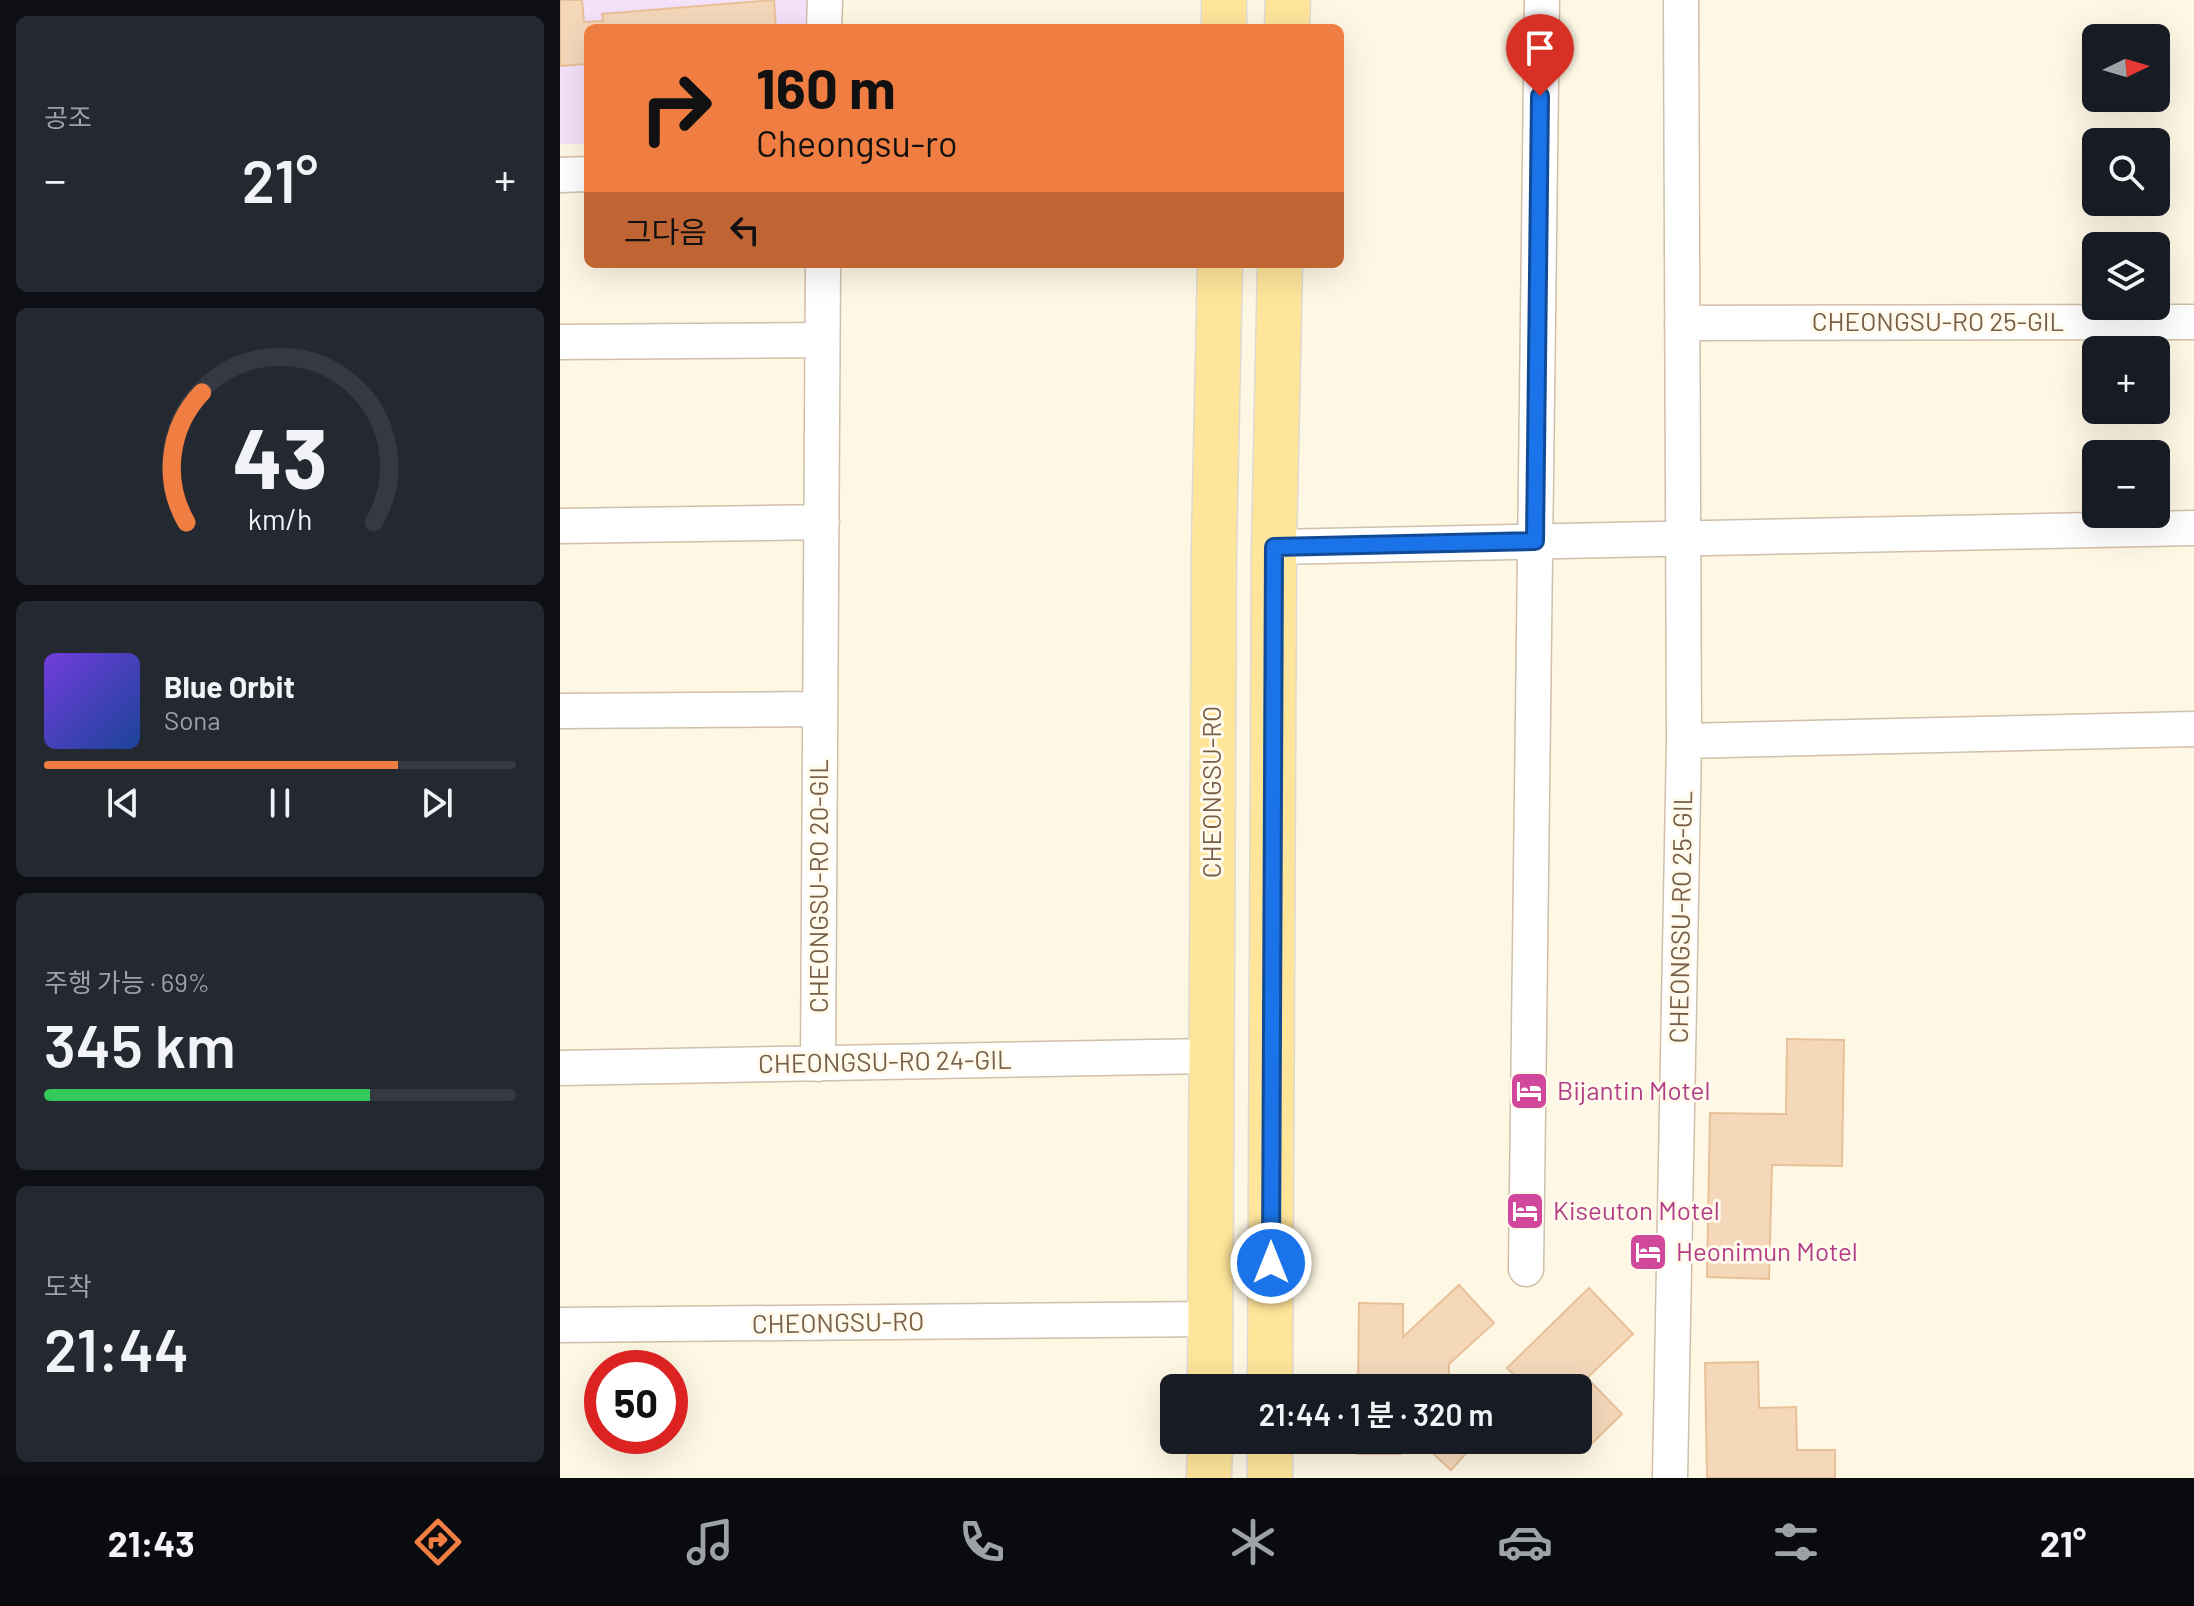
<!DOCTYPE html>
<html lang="ko">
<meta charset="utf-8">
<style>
:root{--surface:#171b24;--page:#242831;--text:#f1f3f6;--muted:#9ea1a6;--line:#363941;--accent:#f07d41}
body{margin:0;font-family:Barlow,"Noto Sans KR",sans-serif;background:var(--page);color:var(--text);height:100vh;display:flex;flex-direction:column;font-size:30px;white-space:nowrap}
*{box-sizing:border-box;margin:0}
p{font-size:26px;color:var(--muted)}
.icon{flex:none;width:44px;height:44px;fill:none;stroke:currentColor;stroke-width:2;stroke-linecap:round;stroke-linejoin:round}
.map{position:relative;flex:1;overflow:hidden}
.side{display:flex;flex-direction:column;gap:16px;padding:16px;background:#0d0f14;width:560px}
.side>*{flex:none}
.top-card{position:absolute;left:24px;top:24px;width:760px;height:244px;border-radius:12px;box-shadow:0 8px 32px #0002;background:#f07d41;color:#111;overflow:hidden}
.needle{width:52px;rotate:85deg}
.controls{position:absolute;left:1522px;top:24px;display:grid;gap:16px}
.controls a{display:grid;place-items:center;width:88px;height:88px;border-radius:12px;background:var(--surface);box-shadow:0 8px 32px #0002;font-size:40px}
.speed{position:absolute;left:24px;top:1350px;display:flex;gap:16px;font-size:40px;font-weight:700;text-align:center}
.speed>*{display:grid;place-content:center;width:104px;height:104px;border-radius:50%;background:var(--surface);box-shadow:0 8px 32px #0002;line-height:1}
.speed .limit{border:12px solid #d22;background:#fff;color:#111}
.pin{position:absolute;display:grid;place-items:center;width:68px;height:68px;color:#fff;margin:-82px -34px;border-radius:50% 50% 50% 0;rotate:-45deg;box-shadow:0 0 8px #0007}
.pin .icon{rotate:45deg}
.me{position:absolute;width:88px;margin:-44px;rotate:0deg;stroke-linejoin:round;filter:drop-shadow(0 0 6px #0008)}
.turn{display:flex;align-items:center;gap:28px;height:168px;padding:0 40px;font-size:36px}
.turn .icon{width:104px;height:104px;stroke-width:2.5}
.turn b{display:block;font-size:56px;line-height:68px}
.then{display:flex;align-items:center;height:76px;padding:0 40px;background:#0003;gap:16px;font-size:30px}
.big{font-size:60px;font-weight:600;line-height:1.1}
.side .widget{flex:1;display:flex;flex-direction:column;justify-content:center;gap:12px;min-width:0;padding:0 28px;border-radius:12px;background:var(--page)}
.side .dial{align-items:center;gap:0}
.dial svg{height:208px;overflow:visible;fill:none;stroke:var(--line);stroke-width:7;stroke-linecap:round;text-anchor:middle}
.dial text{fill:var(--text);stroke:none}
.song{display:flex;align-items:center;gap:24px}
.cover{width:96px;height:96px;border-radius:12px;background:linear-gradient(135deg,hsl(260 70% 55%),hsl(220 70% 35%))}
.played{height:8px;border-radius:4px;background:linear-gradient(90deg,var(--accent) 75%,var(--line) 75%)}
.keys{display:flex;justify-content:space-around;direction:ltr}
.heat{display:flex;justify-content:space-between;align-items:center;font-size:44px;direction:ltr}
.charge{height:12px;border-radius:6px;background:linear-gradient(90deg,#34c759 69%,var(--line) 0)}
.trip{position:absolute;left:600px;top:1374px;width:432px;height:80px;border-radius:12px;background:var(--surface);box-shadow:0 8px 32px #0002;font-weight:600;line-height:80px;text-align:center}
.tab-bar{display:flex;height:128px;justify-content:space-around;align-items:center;background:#090b0e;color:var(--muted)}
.tab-bar .icon{width:56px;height:56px}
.tab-bar .active{color:var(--accent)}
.tab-bar b{font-size:36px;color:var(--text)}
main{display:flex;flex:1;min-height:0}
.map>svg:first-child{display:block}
</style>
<main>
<section class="side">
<div class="widget"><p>공조</p>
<div class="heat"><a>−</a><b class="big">21°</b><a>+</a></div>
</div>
<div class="widget dial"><svg viewBox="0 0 100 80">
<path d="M14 69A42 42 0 1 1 86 69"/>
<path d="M14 69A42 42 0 0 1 20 19" stroke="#f07d41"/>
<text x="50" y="56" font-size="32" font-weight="700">43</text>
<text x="50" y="72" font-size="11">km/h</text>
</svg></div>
<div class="widget">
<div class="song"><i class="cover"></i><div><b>Blue Orbit</b><p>Sona</p></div></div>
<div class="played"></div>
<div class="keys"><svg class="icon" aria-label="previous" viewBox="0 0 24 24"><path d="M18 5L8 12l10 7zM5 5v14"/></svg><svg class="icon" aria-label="pause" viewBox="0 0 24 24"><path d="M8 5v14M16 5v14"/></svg><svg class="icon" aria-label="next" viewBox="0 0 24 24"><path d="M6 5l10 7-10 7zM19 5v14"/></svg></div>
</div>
<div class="widget"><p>주행 가능 · 69%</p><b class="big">345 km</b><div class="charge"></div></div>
<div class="widget"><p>도착</p><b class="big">21:44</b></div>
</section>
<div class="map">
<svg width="1634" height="1478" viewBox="0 0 1634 1478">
<rect width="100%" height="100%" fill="#fef7e4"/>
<path fill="#f4e1fa" d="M0,0H247V28H28V144H0Z"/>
<path fill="#f5d8ba" stroke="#e9c199" stroke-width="2" d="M0,0H22L24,22L43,21L42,14L214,0L216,28H28V64L0,66Z
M1227,1039L1284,1040L1282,1166L1212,1165L1209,1279L1147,1277L1150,1113L1226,1114Z
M899,1285L934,1323L889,1364V1388H798L799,1303L843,1304V1337Z
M1029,1288L1073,1334L1027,1378L1062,1414L1026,1449L1017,1440L1018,1388H967L947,1368Z
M1198,1362L1199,1408L1236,1407L1237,1450H1275V1478H1147L1145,1363Z
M798,1440H841V1454H797Z
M858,1440H918L891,1470Z"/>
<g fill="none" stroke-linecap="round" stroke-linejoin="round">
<g stroke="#d0bfaa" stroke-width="37">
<path id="minor" d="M264,28L265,0
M0,175L28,174
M1122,323L1634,322
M0,342L262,340
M0,526L262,522
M714,547L1634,528
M0,711L260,709
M1124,741L1634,729
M258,1064L263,264
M0,1068L650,1056
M966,1269L982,0
M0,1325L651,1319
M1110,1478L1124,741L1121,0"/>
</g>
<g stroke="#dfd9d3" stroke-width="47">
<path id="major" d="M664,28V0
M727,28L728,0
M650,1388L654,545L660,264
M710,1388L714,547L720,264
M649,1478L650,1440
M710,1478V1440"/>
</g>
<use href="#minor" stroke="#fff" stroke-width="34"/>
<use href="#major" stroke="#ffe59a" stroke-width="44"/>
</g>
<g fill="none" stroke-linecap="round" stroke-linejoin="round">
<g stroke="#114b97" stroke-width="20">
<path id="route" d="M711,1263L714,547L975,541L980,96"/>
</g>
<use href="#route" stroke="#1a73e8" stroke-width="14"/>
</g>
<defs>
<g id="hotel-square" transform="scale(2)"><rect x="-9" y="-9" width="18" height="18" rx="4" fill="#d1479c" stroke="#fffaec"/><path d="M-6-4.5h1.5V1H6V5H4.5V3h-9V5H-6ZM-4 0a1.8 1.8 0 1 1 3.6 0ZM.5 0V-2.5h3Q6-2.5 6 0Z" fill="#fff"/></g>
</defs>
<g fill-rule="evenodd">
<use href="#hotel-square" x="969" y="1091"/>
<use href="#hotel-square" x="965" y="1211"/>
<use href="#hotel-square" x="1088" y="1252"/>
</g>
<g text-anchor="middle" stroke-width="6" stroke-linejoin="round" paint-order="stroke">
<g font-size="26" fill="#785f48" stroke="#fffaec">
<text x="1378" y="331">CHEONGSU-RO 25-GIL</text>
<text transform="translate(652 792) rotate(-90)" y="9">CHEONGSU-RO</text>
<text transform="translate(259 886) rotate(-90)" y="9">CHEONGSU-RO 20-GIL</text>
<text transform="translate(1121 917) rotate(-89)" y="9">CHEONGSU-RO 25-GIL</text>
<text transform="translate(325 1062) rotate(-1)" y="9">CHEONGSU-RO 24-GIL</text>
<text transform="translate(278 1323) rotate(-1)" y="9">CHEONGSU-RO</text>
</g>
<g font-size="26" fill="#b23c85" stroke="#fffaec" text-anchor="start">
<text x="997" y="1100">Bijantin Motel</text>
<text x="993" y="1220">Kiseuton Motel</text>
<text x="1116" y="1261">Heonimun Motel</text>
</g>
</g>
</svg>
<div class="controls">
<a><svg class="needle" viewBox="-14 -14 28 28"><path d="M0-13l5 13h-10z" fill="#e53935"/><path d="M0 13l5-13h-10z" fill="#9ea1a6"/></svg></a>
<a><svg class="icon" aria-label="search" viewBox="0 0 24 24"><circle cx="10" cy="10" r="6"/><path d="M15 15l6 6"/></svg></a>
<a><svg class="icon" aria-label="layers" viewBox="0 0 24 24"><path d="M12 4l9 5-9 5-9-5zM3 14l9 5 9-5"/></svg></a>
<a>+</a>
<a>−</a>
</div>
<div class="speed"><div class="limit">50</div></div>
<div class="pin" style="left:980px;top:96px;background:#d93025"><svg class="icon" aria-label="arrive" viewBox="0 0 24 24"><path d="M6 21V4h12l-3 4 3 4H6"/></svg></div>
<svg class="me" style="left:711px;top:1263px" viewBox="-20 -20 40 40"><circle r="17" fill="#1a73e8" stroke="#fff" stroke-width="3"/><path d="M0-11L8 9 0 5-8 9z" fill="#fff"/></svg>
<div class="trip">21:44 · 1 분 · 320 m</div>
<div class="top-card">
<div class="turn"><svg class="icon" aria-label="right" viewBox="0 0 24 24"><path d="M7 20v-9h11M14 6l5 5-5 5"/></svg><div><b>160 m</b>Cheongsu-ro</div></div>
<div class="then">그다음<svg class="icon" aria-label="left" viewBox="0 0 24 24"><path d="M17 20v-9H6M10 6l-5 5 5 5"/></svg></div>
</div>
</div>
</main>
<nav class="tab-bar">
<b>21:43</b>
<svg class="icon active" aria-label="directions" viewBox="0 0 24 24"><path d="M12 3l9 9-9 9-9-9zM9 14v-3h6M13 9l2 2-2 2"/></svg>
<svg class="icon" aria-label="music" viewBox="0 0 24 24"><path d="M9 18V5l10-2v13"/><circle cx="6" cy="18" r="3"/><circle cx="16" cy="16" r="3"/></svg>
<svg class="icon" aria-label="phone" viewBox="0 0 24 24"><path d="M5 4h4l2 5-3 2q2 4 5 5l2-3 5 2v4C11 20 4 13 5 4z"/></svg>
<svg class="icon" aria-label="climate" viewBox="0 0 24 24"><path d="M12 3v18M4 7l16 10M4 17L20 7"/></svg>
<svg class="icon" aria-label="car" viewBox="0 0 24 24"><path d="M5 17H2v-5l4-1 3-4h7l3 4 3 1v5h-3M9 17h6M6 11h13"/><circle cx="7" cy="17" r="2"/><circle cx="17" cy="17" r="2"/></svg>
<svg class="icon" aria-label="filters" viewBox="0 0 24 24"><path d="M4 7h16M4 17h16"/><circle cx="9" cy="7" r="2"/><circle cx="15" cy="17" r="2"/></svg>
<b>21°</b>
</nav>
